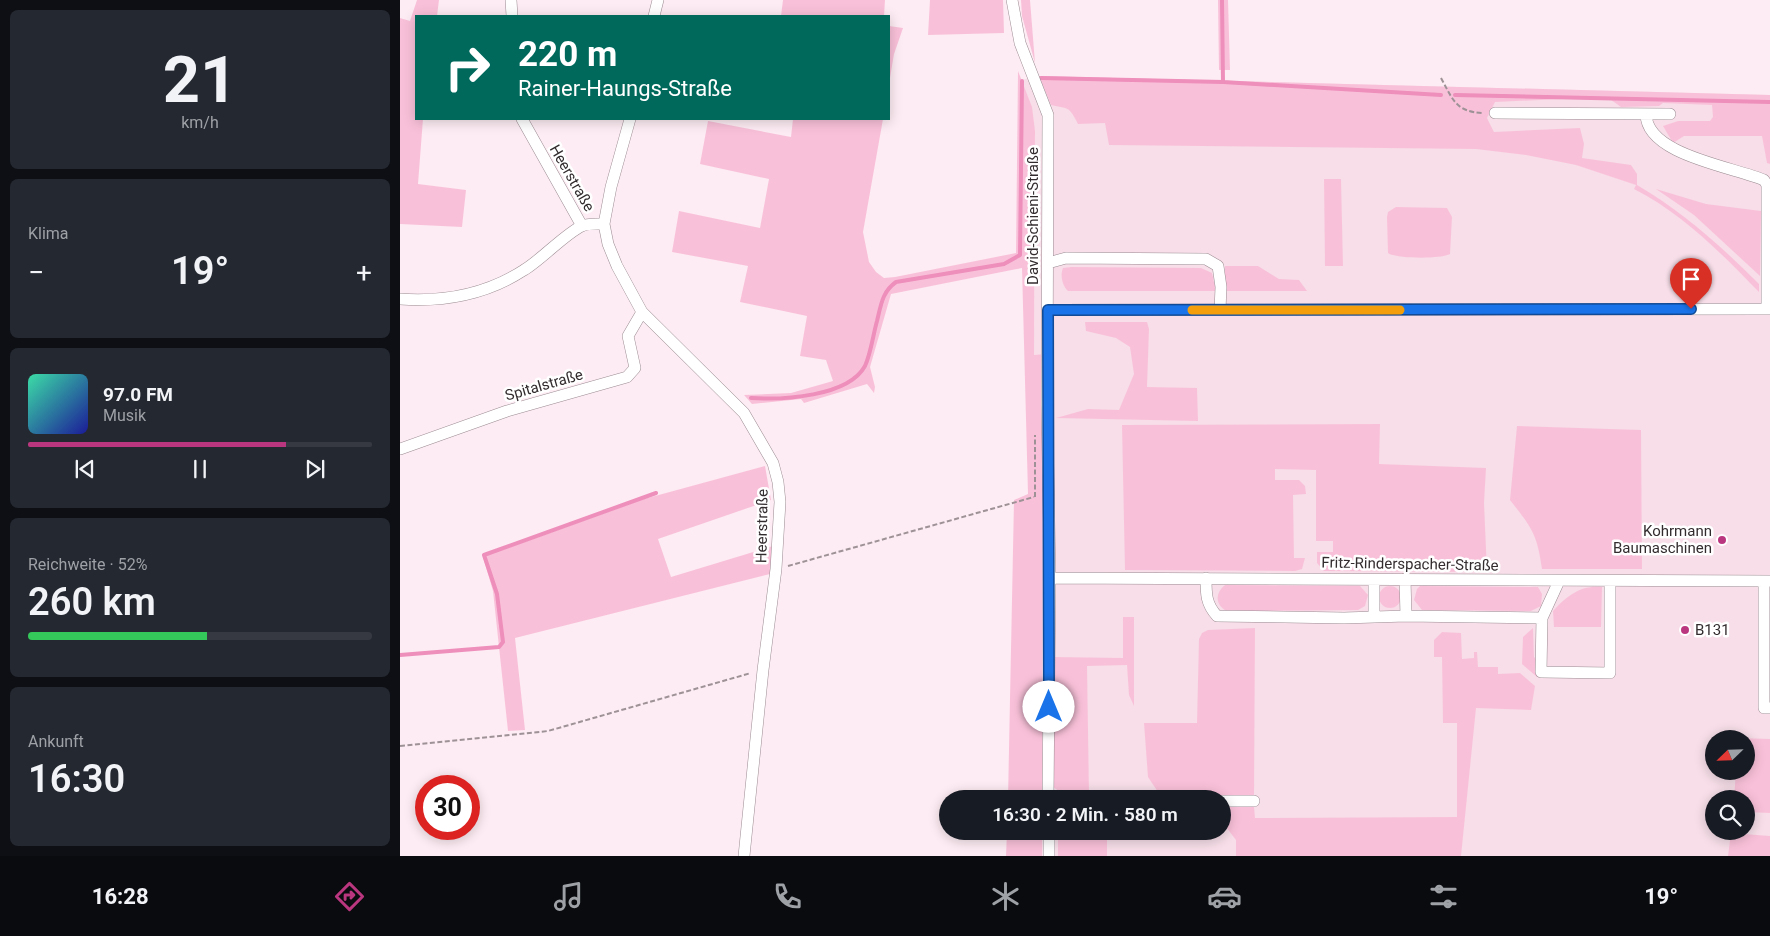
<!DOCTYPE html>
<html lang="de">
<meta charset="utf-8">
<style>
:root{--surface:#171b24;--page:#242831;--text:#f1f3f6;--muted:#9ea1a6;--line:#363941;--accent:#ba377f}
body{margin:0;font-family:Roboto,sans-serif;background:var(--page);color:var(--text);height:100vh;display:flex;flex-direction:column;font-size:19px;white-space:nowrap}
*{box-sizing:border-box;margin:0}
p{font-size:16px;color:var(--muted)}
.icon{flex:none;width:28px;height:28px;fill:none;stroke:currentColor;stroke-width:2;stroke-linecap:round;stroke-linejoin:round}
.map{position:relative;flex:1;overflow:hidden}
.side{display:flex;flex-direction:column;gap:10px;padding:10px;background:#0d0f14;width:400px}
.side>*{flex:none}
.hud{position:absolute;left:15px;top:15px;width:475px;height:105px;border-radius:0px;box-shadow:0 2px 12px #0003;background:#00695c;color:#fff;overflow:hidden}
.needle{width:32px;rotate:247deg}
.fabs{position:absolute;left:1305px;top:730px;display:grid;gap:10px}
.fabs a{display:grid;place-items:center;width:50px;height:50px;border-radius:50%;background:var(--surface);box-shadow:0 2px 12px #0003;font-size:25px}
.speed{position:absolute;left:15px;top:775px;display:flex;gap:10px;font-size:25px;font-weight:700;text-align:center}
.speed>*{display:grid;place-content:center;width:65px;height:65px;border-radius:50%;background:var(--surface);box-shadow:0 2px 12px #0003;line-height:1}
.speed .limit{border:8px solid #d22;background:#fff;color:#111}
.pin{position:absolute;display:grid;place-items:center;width:42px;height:42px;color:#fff;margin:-51px -21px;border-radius:50% 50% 50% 0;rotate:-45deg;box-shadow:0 0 5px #0007}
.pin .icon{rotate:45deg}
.me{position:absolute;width:55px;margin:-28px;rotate:0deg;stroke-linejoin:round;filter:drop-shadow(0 0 4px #0008)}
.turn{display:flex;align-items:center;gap:18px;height:105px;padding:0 20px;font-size:22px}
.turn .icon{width:65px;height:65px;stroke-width:2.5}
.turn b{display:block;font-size:35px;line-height:42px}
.big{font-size:38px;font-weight:600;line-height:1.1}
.side .card{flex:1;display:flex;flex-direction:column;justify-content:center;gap:8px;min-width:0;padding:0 18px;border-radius:8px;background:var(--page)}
.side .dial{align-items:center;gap:0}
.dial b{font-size:65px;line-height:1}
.song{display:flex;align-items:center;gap:15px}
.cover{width:60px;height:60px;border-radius:8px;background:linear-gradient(135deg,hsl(160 70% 55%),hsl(240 70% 35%))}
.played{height:5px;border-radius:2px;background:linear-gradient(90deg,var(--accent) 75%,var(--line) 75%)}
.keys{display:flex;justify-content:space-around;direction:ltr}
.heat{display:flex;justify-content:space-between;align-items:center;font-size:28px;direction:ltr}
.charge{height:8px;border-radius:4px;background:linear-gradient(90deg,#34c759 52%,var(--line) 0)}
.trip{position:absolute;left:539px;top:790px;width:292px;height:50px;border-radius:25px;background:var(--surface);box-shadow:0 2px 12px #0003;font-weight:600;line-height:50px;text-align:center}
.menu{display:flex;height:80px;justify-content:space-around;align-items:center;background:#090b0e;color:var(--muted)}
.menu .icon{width:35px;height:35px}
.menu .selected{color:var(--accent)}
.menu b{font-size:22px;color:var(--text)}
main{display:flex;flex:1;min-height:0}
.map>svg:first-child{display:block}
</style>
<main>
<section class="side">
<div class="card dial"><b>21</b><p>km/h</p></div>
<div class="card"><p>Klima</p>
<div class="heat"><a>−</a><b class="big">19°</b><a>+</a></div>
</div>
<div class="card">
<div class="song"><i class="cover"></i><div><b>97.0 FM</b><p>Musik</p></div></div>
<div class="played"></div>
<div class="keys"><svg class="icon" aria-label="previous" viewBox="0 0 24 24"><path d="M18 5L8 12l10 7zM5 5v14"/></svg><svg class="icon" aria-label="pause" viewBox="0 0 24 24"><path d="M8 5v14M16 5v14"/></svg><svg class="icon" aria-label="next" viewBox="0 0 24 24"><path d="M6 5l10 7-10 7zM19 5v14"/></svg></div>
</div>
<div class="card"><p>Reichweite · 52%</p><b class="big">260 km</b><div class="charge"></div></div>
<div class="card"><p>Ankunft</p><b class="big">16:30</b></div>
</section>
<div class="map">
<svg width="1370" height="856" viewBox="0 0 1370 856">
<rect width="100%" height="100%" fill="#fdecf3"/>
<path fill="#f7dee8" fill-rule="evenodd" d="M639,76L1370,95V856H642V831H822V799H642L643,354L634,355L635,131L622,80ZM1314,739H1346V771H1314ZM1314,799H1346V831H1314Z"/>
<path fill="#f9c1d9" d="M17,0H39L37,16H16V119H23L18,184L66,190L62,227L0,224V18L10,21Z
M383,0H485L484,16H381Z
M530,0H603L604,33L528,35Z
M621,0H630L635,63L622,16Z
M818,0H828L830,70H819Z
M489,26L503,28L494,54L489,84Z
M618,71L632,107L635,131L634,355L643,354L642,799H608L614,500L628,494L622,268L491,294L470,367L475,387L474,393L467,384L404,403L401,399L352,404L344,395L391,393L433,381L426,360L400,356L407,316L340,302L348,266L272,252L279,211L360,228L369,179L300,164L308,121L391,137L393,119H483L463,232L469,262L476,272L484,278L495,277L616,253Z
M639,76L1370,95V164L1367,163L1362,136H1284L1273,143L1263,126L1278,121H1310L1313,117L1312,105L1263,103L1259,106L1221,107L1207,97L1095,102L1087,118L1094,132L1180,128L1184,144L1182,158L1231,165L1237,174V185C1283,212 1321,246 1359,284V292C1321,253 1283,214 1234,189L1236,185L1176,165L1126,155L1076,149L709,145L705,123L678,124C669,106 669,109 651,105Z
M924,179H941L943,266H925Z
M1256,189L1306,204L1361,211L1360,276L1294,215Z
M996,207L1047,208L1052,217L1050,254C1042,259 996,259 988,253L987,217L988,212Z
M825,266H858L879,279L899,280L907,291H825Z
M671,267L801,268L812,273L816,291H668C662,285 660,275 663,268Z
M685,322H747L749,329L747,387L797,388L798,421L656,418L688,409L719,410L734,374L730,347L716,338L686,331Z
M980,424L979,464L1086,468L1084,503L1087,572L924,571L917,563V552H933V541H916V470L875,469V480H899L905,486L906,494L893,495L894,558H905L902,569L895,571L725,570L722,425Z
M1117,426L1241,430L1242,569H1142C1137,533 1131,527 1110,500Z
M365,466L371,500L258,539L271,577L373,546L370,574L115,638L125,730L108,731L93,591L83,557L244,499Z
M825,585L960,586L968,595L965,606L958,610L826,611C815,604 815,593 825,585Z
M979 597a11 11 0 1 1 22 0a11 11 0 1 1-22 0Z
M1020,586L1138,587L1142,594L1141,606L1131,611L1022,610L1014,600L1017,589Z
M1202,587L1201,627H1154L1153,611C1167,596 1180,585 1202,587Z
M723,617H734V706L729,695L727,665L687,666L689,795L663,794L653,787V657L723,658Z
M855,628L854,796L760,795L748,777L744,723H797L799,639L802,633L808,630Z
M1133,628L1134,657L1137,660V677L1122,664L1123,637Z
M1042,632L1061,633L1062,659L1074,658V652H1077L1078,667H1098V674L1120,673L1135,686L1131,710L1076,708L1061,856H836V840L823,823L822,806L854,807L855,818L1057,817V723H1043L1042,657H1034V640Z
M1338,738L1370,739V813L1346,812V799H1334L1336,771H1346V739Z
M607,831H642V856H606Z
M658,831H704L707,839V856H658Z
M1331,833L1370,836V856H1328Z"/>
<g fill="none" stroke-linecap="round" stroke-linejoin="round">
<path stroke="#ee8ebb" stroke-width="4" d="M641,78L823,82L822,0
M823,82L1041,95
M1055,95L1370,102
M351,398C382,400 448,397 465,366C471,353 473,335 477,321C481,305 482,292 496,282L604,264L620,255L622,81
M0,655L99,647L103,642L97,594L84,555L256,493"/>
<g stroke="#9b8b92" stroke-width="12">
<path id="minor" d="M111,0L112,16
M612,0L620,43L648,115L647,406L650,578L648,799
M254,16L258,0
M1095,113L1270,114
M1246,114C1246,155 1334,167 1364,180L1367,185V309
M122,119L182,226
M230,119L211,187L204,224L208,244L217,266L242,312L344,413L373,463L378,482L380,502L376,569L363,670L344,856
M648,263L666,258L806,259L818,266L821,287L820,310
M0,299C43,302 87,294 124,270C141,260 166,233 182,226C188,223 198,224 204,224
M648,310L1370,309
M0,449L107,411L227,377L235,368L228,336L242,312
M650,578L1370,581
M806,578C806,594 806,604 817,616L944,618L1006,616L1005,579
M1159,581L1142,618L1141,672L1210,673V581
M1364,581V708H1370
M1006,616L1142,618
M974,617V580
M822,801H854
M649,831V856"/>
</g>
<path stroke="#9e9297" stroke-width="2" stroke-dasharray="5 2.5" stroke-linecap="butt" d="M1041,78C1053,100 1056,112 1083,113
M635,497V435
M388,566L634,497
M0,746L148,731L351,673"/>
<use href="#minor" stroke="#fff" stroke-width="11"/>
</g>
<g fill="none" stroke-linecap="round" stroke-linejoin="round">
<g stroke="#114b97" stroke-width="12">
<path id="route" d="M649,707L648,310L1291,309"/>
</g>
<use href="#route" stroke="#1a73e8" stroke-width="9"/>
<path stroke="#f59e0b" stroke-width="9" d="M792,310H1000"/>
</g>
<g fill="#ba377f" stroke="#fff" stroke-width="2">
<circle cx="1322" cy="540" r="5"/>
<circle cx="1285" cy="630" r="5"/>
</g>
<g text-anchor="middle" stroke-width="5" stroke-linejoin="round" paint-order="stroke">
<g font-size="15" fill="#332c2f" stroke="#fff">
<text transform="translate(172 178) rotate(60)" y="5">Heerstraße</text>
<text transform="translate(633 216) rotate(-90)" y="5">David-Schieni-Straße</text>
<text transform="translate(144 385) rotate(-16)" y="5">Spitalstraße</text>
<text transform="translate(362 526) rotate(-89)" y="5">Heerstraße</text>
<text transform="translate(1010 564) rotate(1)" y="5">Fritz-Rinderspacher-Straße</text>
</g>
<g font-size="15" fill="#332c2f" stroke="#fff" text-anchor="end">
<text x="1312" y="536">Kohrmann<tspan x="1312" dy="17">Baumaschinen</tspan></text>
<text x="1295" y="635" text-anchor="start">B131</text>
</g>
</g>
</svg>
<div class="fabs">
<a><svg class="needle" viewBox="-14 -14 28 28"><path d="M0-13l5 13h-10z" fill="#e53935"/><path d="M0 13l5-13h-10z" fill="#9ea1a6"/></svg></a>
<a><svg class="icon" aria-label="search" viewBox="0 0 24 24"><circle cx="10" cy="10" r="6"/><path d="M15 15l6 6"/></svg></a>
</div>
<div class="speed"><div class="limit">30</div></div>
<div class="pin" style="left:1291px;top:309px;background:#d93025"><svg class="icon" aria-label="arrive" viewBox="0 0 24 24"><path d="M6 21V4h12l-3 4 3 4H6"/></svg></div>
<svg class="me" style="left:649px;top:707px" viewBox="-20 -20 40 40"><circle r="19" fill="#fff"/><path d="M0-13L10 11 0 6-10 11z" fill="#1a73e8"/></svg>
<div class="trip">16:30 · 2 Min. · 580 m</div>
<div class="hud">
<div class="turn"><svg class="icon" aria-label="right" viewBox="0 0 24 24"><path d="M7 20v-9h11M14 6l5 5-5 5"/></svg><div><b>220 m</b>Rainer-Haungs-Straße</div></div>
</div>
</div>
</main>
<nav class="menu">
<b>16:28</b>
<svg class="icon selected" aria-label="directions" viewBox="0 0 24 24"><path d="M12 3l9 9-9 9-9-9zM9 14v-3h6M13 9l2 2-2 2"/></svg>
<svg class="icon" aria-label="music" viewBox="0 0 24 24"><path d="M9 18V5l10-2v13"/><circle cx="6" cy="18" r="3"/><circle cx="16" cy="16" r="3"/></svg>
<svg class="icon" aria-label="phone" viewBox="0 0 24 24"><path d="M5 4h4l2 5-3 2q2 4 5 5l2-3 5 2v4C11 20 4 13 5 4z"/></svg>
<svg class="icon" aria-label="climate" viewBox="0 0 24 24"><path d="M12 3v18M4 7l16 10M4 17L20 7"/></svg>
<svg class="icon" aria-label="car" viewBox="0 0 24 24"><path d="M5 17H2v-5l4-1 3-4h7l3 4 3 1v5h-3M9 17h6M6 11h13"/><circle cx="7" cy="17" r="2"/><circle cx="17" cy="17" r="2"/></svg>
<svg class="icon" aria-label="filters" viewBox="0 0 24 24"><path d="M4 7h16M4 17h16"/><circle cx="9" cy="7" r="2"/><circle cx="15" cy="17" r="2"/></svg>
<b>19°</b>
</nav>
